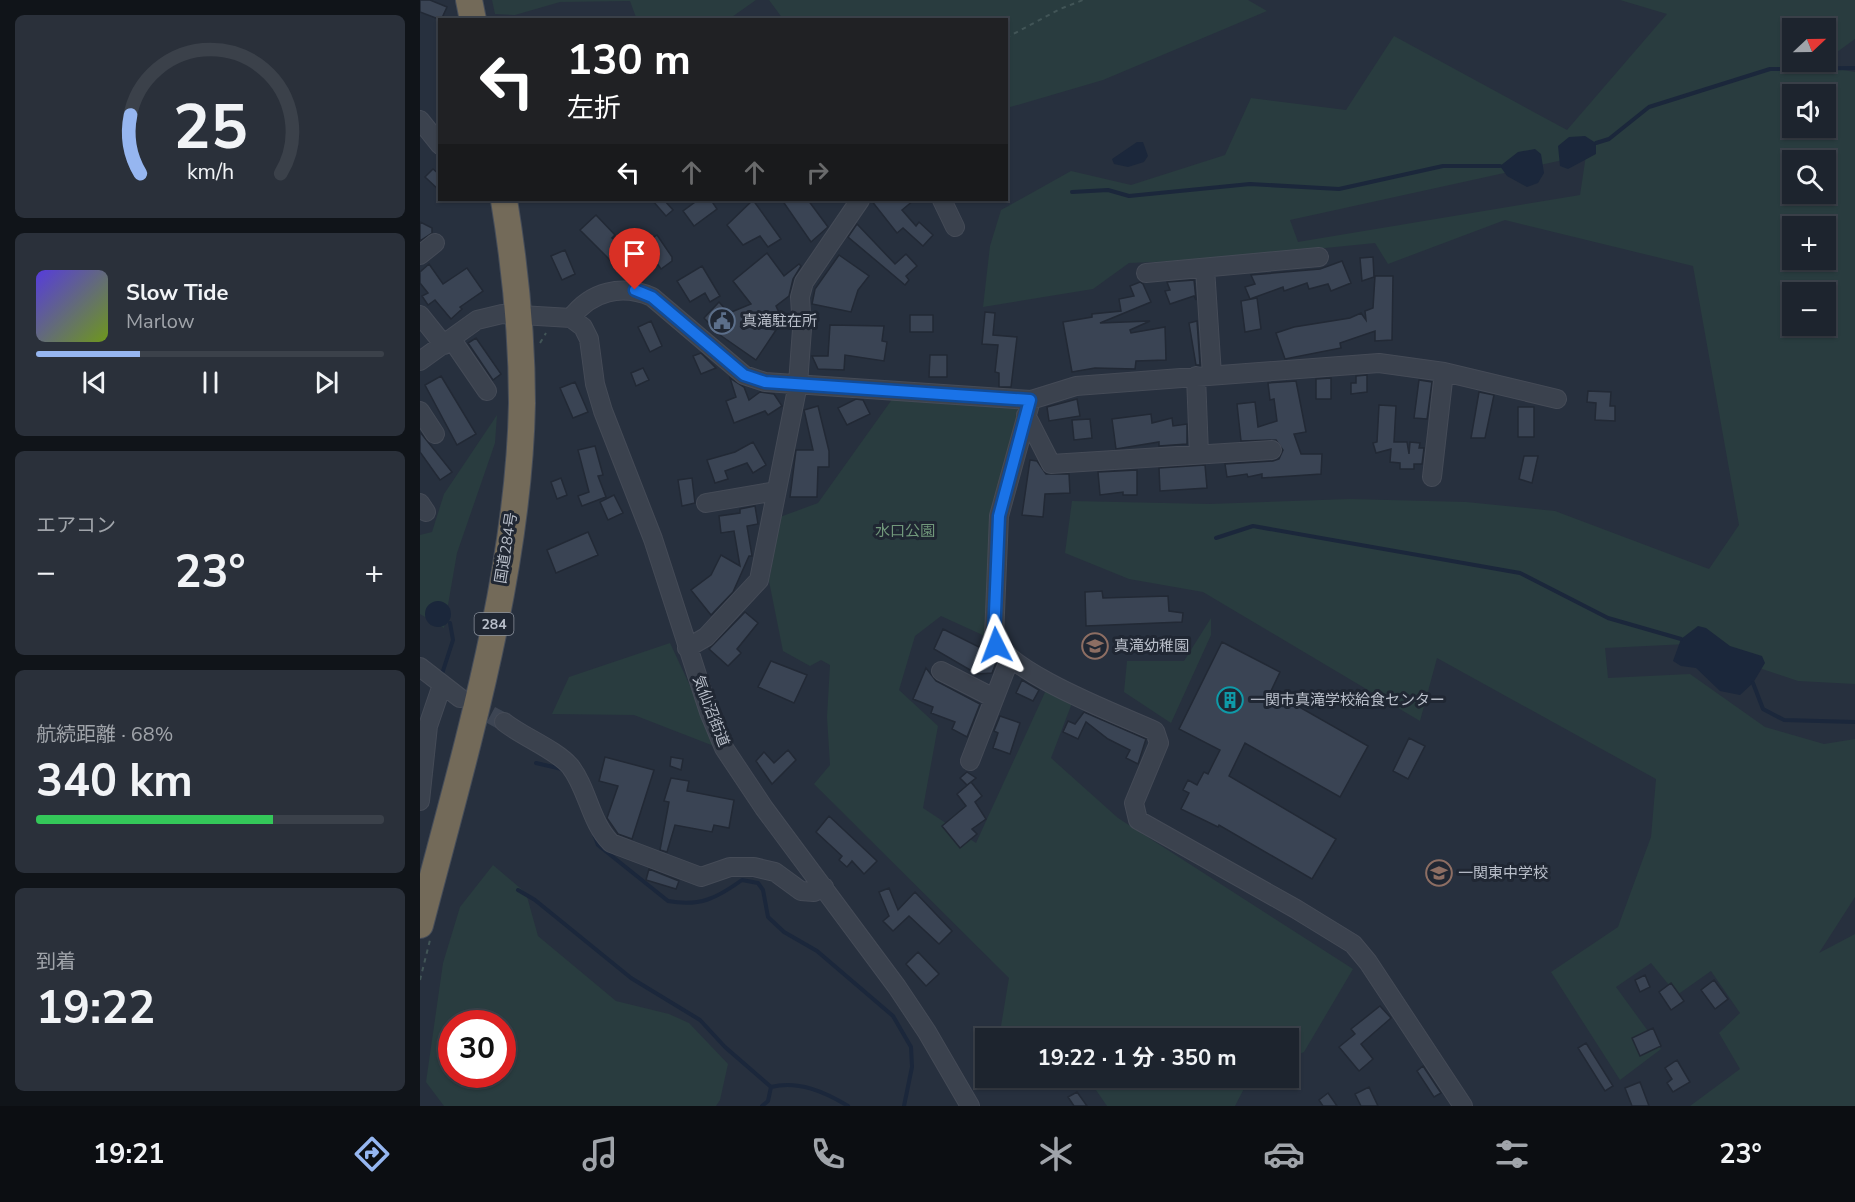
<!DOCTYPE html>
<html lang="ja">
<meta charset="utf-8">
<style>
:root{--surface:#1d242e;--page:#2a303a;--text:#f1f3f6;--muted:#a0a4aa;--line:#3b414a;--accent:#96b6f0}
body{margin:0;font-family:"Nunito Sans","Noto Sans JP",sans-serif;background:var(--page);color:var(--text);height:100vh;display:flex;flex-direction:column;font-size:22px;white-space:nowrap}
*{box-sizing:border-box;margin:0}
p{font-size:20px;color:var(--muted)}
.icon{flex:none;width:33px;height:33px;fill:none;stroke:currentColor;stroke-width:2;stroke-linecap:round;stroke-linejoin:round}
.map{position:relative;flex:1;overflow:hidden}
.drawer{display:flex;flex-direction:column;gap:15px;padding:15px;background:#101419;width:420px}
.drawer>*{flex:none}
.hud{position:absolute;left:18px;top:18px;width:570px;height:183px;border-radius:0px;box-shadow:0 2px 4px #0004,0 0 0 2px var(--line);background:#202124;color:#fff;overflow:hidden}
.needle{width:39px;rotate:68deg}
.tools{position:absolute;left:1362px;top:18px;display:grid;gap:12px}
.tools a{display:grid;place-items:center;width:54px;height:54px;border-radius:0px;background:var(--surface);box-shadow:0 2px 4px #0004,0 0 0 2px var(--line);font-size:30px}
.speed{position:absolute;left:18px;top:1010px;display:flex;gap:12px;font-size:30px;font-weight:700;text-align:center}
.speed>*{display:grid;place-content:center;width:78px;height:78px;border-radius:50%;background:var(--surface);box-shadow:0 2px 4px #0004,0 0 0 2px var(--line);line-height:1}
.speed .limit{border:9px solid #d22;background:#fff;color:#111}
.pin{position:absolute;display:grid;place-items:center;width:51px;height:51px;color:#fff;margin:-62px -26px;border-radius:50% 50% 50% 0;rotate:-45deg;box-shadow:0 0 6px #0007}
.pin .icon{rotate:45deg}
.me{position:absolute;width:66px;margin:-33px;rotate:357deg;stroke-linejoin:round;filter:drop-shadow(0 0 4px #0008)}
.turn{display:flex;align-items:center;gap:21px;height:126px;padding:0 30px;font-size:27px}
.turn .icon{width:78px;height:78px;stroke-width:2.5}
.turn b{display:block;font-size:42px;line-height:51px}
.lanes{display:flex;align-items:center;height:57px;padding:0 30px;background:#0003;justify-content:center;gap:30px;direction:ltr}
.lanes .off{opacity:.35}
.big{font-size:45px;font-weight:700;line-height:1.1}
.drawer .tile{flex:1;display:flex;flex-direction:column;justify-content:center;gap:9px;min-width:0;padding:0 21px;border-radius:9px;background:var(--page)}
.drawer .dial{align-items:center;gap:0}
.dial svg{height:156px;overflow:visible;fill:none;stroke:var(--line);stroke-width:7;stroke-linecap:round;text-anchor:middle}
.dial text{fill:var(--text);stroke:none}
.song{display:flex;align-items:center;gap:18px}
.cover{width:72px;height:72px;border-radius:9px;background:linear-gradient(135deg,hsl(250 70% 55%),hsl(80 70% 35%))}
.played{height:6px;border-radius:3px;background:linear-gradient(90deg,var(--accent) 30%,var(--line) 30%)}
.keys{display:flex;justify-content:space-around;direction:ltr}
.heat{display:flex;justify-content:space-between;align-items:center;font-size:33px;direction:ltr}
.charge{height:9px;border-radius:4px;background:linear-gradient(90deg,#34c759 68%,var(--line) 0)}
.trip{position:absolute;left:555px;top:1028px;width:324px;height:60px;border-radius:0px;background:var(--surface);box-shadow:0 2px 4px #0004,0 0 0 2px var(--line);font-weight:700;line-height:60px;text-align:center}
.tab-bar{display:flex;height:96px;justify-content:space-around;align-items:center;background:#0c0e12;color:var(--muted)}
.tab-bar .icon{width:42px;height:42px}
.tab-bar .selected{color:var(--accent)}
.tab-bar b{font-size:27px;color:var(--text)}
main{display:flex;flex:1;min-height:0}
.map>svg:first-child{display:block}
</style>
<main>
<section class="drawer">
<div class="tile dial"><svg viewBox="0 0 100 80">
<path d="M14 69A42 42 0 1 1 86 69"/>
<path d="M14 69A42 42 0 0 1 9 39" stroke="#96b6f0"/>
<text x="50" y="56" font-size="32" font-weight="700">25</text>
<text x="50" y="72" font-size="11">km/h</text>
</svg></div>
<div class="tile">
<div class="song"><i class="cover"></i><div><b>Slow Tide</b><p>Marlow</p></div></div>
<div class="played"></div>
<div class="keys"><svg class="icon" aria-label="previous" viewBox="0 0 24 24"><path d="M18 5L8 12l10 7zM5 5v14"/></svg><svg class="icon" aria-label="pause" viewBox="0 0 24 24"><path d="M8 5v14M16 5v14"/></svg><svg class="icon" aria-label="next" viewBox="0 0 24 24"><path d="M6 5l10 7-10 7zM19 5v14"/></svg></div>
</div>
<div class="tile"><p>エアコン</p>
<div class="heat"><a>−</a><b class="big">23°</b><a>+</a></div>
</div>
<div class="tile"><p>航続距離 · 68%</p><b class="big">340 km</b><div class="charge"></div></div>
<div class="tile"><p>到着</p><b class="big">19:22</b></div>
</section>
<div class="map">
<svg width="1435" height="1106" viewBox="0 0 1435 1106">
<rect width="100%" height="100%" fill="#27303e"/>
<path fill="#293c3f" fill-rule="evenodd" d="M72,0H336L309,19L217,20L210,1L140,2L95,15L75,14Z
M349,0H828L847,11L683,80L587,108L586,20L363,19Z
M1200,0H1435V39L1406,60V28H1372V62H1404L1399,66L1435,72V684L1378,681L1268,644L1185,648L1188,678L1270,674L1345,727L1404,744L1435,739V897L1399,953L1435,934V1106H1270L1320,1069L1299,1033L1320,1013L1291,971L1257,995L1231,963L1196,987L1241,1049L1200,1080L1131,972L1198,927L1231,837L1236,779L1017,658L1000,721L783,592L709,579L645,553L652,501L789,504L930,499L1046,502L1135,511L1289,569L1319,525L1273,266L1085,220L968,264L955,243L786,260L709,263L673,289L563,307L570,246L581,210L651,171L711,185L805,155L831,98L926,110L974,36L1147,130L1247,14ZM1372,94H1406V128H1372ZM1166,155L1160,195L878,242L870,220ZM1372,160H1406V194H1372ZM1372,226H1406V260H1372ZM1372,292H1406V326H1372Z
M473,398L602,407L567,637L521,616L495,636L479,690L518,726L503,808L556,843L627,688L652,703L631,758L698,818L933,969L884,1052L869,1058L868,1038H579L589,978L394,784L410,765L407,717L410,665L401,660L390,666L363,651L349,581L360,517L398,503Z
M77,415L75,443L37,553L24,628L0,614V535L12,532L24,494Z
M791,618V635L751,723L704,692L707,661H764Z
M250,643L299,748L214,715L132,714L149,677Z
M73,865L106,893L118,936L196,1001L249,1014L269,1023L308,1064L300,1100L296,1106H24L6,1082L23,963L40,907ZM32,1023H82V1074H32Z
M667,1077H830L815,1106H687Z"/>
<path fill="#1b273b" d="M1165,136L1176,143V154L1148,169L1140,166L1138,146L1149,137Z
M717,142H723L728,156L724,162L708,167L694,164L692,159Z
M1115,149L1121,154L1124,173L1118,183L1107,187L1087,176L1080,166L1098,152Z
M5 614a13 13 0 1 1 26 0a13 13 0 1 1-26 0Z
M1278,626L1286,628L1310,646L1342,656L1345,663L1333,683L1320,695L1300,691L1276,668L1261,666L1253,661L1261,639Z"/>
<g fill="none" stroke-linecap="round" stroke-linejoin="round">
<path stroke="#1b273b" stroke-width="4" d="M1176,143L1189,139L1229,107L1350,69L1435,68
M652,192L688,190L709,196L830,184L919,189L1023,166H1080
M796,538L833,526L1100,573L1188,618L1261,639
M21,677L33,640L30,623
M1333,683L1343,709L1364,720L1435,722
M116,763L142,769
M174,834L178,845L248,901C280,907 297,898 322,880L338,883L343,890L348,917L364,932L397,951L473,1016L491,1047L492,1067L484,1106
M98,890L115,900L211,978L280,1020L305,1047L351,1087
M342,1106L348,1101L351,1087C378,1080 405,1092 428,1106"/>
</g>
<path fill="#3a4454" stroke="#222935" stroke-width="1.5" d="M0,0H10L27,7L21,20L0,12Z
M13,169L20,175V191L5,177Z
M232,200H244L253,210L246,216Z
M278,200H291L297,209L274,226L263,211Z
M333,200L361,239L348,247L340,236L323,245L307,225Z
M362,200H388L408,227L391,242Z
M451,200H494L482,210L496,226L499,222L513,235L503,246L483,228L477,233Z
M176,215L195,235L192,238L216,258L203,273L160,230Z
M0,222L12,228V233L0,241Z
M437,224L475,264L486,254L497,266L486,276L489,280L485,285L428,237Z
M237,235L252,257V261L241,269L224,244Z
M145,250L155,274L142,280L131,256Z
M347,253L364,276L379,264L381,266L373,279L369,296L356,306L361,317L340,328L356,330L336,360L300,335L284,318L299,302L309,313L331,304L313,281Z
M419,255L449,276L438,290L431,312L392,304L395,289Z
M953,257L954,277L942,281L940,258Z
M922,261L931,283L911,291L908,284L889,289L887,283L864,291L863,287L830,299L825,287L835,284L831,275L900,269Z
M9,264L23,284L47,268L63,291L40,307L42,309L31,319L15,300L8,305L2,296L8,293L0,283V272Z
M282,266L300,296L290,302L285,293L270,302L257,281Z
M955,276H973L972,340L955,341V331L920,343L921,348L865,359L856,333L874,327L930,318L941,313L946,320L945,311L953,308Z
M774,280L776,300L774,296L750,304L745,291L750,290L747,282Z
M720,282L723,284L731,302L680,323L730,321L710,330L711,333L745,327L746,360L716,361L715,369L675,368L652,372L643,322L672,317V314L701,311L699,299L714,296L710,286Z
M837,298L841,329L825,332L821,301Z
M565,312L575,313L573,335L597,337L591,387H579V373L575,372L578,345L562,344Z
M490,315H513V332H490Z
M231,321L242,346L230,352L218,327Z
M777,321L780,365H776L769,323Z
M410,325L464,326L462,341L467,342L464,361L425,355L424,370L398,369L392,356H408Z
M56,338L81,374L73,380L48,343Z
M281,353L296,368L281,374L273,356Z
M510,355H527V377H509Z
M223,368L229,380L216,386L211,373Z
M947,375V392L931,394V383H936V376Z
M21,376L56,434L37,445L5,385Z
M310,378L324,387L329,400L340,392L354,394L362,406L348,415L345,411L314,423L306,401L316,397Z
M911,378V399H896V379Z
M999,380L1012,382L1007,419L994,418Z
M876,381L886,432L874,434L881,454H902L901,474L842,478V474L828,477L827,474L807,477L805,464L853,461L859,459L863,450L856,440L821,441L817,404L835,402L838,427L857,421L854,399L850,400L848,383Z
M155,382L168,412L153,418L140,388Z
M1168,391L1191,392L1190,406H1195V421L1175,420L1176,403L1167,402Z
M1059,392L1074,395L1065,438H1051Z
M436,399L443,400L450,414L427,425L418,408Z
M657,399L660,416L629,421L627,407Z
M959,405L976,406L974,442H987L989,454L990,442L1000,443L999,448H1004L1002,464H994V469H980V463L970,462L971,449L956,453L953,443L957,442Z
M398,406L409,451V467H398L397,497H370L376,450H393L384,410Z
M1098,407H1114V437H1098Z
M731,414L732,423L752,418L753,426L767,424V444L739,446V442L696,449L692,419Z
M670,419L672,438L654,440L652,420Z
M0,432L32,472L20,480L0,452Z
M333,442L346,465L333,473L327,463L305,471L308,479L295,483L287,460L315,452Z
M175,446L183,475L178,476L186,497L162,506L158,496L169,492L158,450Z
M1104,456H1118L1112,483L1099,479Z
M610,460L617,461L626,474H649L650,493L625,494L623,517L602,515Z
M785,465L787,488L740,491L739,468Z
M717,470V495H703V492L680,495L678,472Z
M141,478L147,495L137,499L131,482Z
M272,478L275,503L262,506L258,480Z
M194,495L203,513L188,520L180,502Z
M335,506L338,524L327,526L332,556H329L313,592L291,615L271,590L291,575L301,555L320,566L314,531L301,533L299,516L320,513V509Z
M168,532L178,555L136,573L127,550Z
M682,591L683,598L748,596L749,611L763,613L762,622L666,626L665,592Z
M325,612L338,623L317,649L321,653L308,666L289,649Z
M523,629L571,653L577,660L572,673L557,674L514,649Z
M802,642L860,672L851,691L948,746L920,797L825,743L809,776L916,839L892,879L799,825L798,827L761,809L769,793L763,790L768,780L777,785L784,772L788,774L800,750L759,729Z
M351,661L387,675L374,703L338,687Z
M506,668L516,681L560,704L547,737L532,729L535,722L511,713L513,707L493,699Z
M602,680L619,690L613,701L596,693Z
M664,712L726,739L718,764L706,758L710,750L688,739L666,722L658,739L643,732L648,721L655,724Z
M580,716L600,723L590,754L573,748L578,733L574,731Z
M989,738L1005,746L988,779L973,771Z
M368,750L376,760L352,784L336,761L344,752L354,763Z
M185,757L234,770L212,839L198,834L187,818L198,786L179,781Z
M251,757L263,759L261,770L250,766Z
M547,772L556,778L547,785L540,778Z
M251,778L269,781L267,791L314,800L309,828L294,825L292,832L255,825L247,852L240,850L249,802L244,801Z
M551,782L562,796L555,802L566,819L552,829L557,834L540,848L522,826L546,806L537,794Z
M409,816L457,861L444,874L432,861L427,867L419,860L422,856L396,832Z
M229,869L259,881L256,889L226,880Z
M469,888L478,910L495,892L532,931L519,944L489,916L473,931L463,921L469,916L459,892Z
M498,952L519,974L506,986L486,964Z
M1225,975L1230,987L1220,992L1215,980Z
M1294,980L1308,999L1295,1009L1281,990Z
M1251,983L1264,1001L1251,1010L1239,992Z
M960,1006L971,1018L941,1044L953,1059L939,1071L919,1047L935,1034L931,1029Z
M1233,1028L1241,1046L1220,1056L1212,1038Z
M1166,1043L1193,1086L1185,1091L1158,1048Z
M1257,1060L1270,1082L1253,1092L1247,1083L1252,1079L1245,1068Z
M1003,1066L1021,1093L1014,1097L997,1071Z
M1220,1082L1229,1106H1212L1205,1088Z
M949,1087L958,1106H941L935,1094Z
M657,1092L667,1106H654L648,1097Z
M908,1093L917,1106H903L899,1100Z"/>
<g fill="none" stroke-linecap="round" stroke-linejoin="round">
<path stroke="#3d4553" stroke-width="18" stroke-dasharray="18 9" stroke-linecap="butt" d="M47,702L84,722"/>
<g stroke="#454b57" stroke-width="20">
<path id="minor" d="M0,120L20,145
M522,200L535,227
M0,255L15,243
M785,268L792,375
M726,273L899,257
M0,315L24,345
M151,318C171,291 202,284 232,297L324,375L345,382L611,400L579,516L574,637C585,672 700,715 735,731L739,743L714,803L718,820L876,909L933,944L948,962L1043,1106
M32,340L67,391
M0,361L57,320L82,314L151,318L163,327L169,339L175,384L183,411L233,539L289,712L304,748L344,808L477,987L507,1032L550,1106
M776,376L779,454
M611,400L656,386L959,363L1024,372L1137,399
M0,411L15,434
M606,415L631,464L852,450
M1012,477L1024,372
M0,503L6,512
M286,503L356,491
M267,648L286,637L339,580L378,384L382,329L380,297L384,282L440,200
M0,667L40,698
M521,671L574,698
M84,722C103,737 135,749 150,766C168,789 170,822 191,843L281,877L310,867H334L355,872L381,891L394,892L404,887
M550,761L590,658
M0,801L8,726L22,685"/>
</g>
<g stroke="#464d59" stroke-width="28">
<path id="highway" d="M49,0L53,20
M0,925C43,759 99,576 102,403C102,335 95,267 84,200"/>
</g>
<path stroke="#425557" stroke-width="2" stroke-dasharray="4.5 4.5" stroke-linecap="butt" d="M586,38L640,9L663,0
M120,343L126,333
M0,980L10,940"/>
<use href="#minor" stroke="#3b424e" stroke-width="18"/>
<use href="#highway" stroke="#736a59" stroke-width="26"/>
</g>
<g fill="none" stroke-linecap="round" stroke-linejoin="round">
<g stroke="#114b97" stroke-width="15">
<path id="route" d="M215,290L232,297L324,375L345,382L610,400L579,516L574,637L576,645"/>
</g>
<use href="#route" stroke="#1a73e8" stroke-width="10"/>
</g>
<defs>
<g id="civic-ring" transform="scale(1.35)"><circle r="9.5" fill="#202733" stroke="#5c6f8a" stroke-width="1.5"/><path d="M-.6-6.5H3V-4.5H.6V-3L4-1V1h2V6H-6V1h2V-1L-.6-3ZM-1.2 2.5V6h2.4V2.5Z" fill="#5c6f8a"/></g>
<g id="school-ring" transform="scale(1.35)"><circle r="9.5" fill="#202733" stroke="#8d6e63" stroke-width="1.5"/><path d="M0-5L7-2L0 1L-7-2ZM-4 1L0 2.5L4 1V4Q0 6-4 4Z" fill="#8d6e63"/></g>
<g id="building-ring" transform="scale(1.35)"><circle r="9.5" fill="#202733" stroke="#0f9aa8" stroke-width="1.5"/><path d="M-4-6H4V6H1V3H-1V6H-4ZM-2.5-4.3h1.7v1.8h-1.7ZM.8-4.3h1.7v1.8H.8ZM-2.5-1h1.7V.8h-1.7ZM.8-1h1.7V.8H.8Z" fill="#0f9aa8"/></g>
</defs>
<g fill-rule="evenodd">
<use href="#civic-ring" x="302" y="321"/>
<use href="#school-ring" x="675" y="646"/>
<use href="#building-ring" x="810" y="700"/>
<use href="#school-ring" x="1019" y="873"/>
</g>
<g text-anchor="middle" stroke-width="6" stroke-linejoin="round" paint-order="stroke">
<rect fill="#202733" stroke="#8a919c" stroke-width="1.5" x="54.5" y="613" width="39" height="22" rx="4.5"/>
<g font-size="14" font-weight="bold" fill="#b8bec9">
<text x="74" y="629">284</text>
</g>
<g font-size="15" fill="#b8bec9" stroke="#202733" text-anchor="start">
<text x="322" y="326">真滝駐在所</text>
<text x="694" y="651">真滝幼稚園</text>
<text x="830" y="705">一関市真滝学校給食センター</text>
<text x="1038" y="878">一関東中学校</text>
</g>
<g font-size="15" fill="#71987b" stroke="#202733">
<text x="485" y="536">水口公園</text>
</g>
<g font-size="15" fill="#b8bec9" stroke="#202733">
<text transform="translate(86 548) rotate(-81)" y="5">国道284号</text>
<text transform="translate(291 711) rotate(69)" y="5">気仙沼街道</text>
</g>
</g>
</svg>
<div class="tools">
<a><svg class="needle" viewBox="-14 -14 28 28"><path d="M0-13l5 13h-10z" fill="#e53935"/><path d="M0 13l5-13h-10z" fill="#a0a4aa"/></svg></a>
<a><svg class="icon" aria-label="sound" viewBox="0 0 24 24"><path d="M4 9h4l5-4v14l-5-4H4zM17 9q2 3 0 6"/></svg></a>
<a><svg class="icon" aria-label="search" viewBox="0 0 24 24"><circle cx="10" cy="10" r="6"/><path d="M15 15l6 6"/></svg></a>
<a>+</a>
<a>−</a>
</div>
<div class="speed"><div class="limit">30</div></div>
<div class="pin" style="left:215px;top:290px;background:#d93025"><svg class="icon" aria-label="arrive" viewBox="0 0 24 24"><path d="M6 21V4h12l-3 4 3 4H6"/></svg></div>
<svg class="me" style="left:576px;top:645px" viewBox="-20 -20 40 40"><path d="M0-17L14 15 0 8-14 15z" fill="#1a73e8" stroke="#fff" stroke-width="4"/></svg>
<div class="trip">19:22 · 1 分 · 350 m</div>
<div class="hud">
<div class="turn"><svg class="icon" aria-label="left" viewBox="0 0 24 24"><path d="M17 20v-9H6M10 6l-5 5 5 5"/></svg><div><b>130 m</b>左折</div></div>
<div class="lanes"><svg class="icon" aria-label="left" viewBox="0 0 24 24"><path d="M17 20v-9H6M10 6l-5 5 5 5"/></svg><svg class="icon off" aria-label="ahead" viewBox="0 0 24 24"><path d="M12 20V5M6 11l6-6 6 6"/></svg><svg class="icon off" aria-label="ahead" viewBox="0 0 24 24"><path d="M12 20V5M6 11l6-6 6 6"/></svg><svg class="icon off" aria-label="right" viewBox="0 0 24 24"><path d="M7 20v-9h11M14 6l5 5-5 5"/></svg></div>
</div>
</div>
</main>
<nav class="tab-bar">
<b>19:21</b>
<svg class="icon selected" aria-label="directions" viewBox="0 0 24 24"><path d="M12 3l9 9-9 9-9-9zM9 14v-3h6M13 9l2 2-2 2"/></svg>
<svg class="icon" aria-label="music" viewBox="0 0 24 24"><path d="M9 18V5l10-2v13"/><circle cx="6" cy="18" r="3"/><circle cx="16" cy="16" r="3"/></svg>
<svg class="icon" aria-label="phone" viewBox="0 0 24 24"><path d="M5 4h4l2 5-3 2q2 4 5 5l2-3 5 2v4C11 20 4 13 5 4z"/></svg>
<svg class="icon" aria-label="climate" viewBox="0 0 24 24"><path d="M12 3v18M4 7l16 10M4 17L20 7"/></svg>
<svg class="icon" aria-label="car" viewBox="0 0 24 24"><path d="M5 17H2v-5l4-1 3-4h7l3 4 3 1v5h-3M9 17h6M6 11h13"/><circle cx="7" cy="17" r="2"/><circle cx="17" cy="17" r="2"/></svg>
<svg class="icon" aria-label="filters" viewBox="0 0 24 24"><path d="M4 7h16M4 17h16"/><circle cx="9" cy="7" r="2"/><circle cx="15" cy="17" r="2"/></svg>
<b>23°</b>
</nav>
